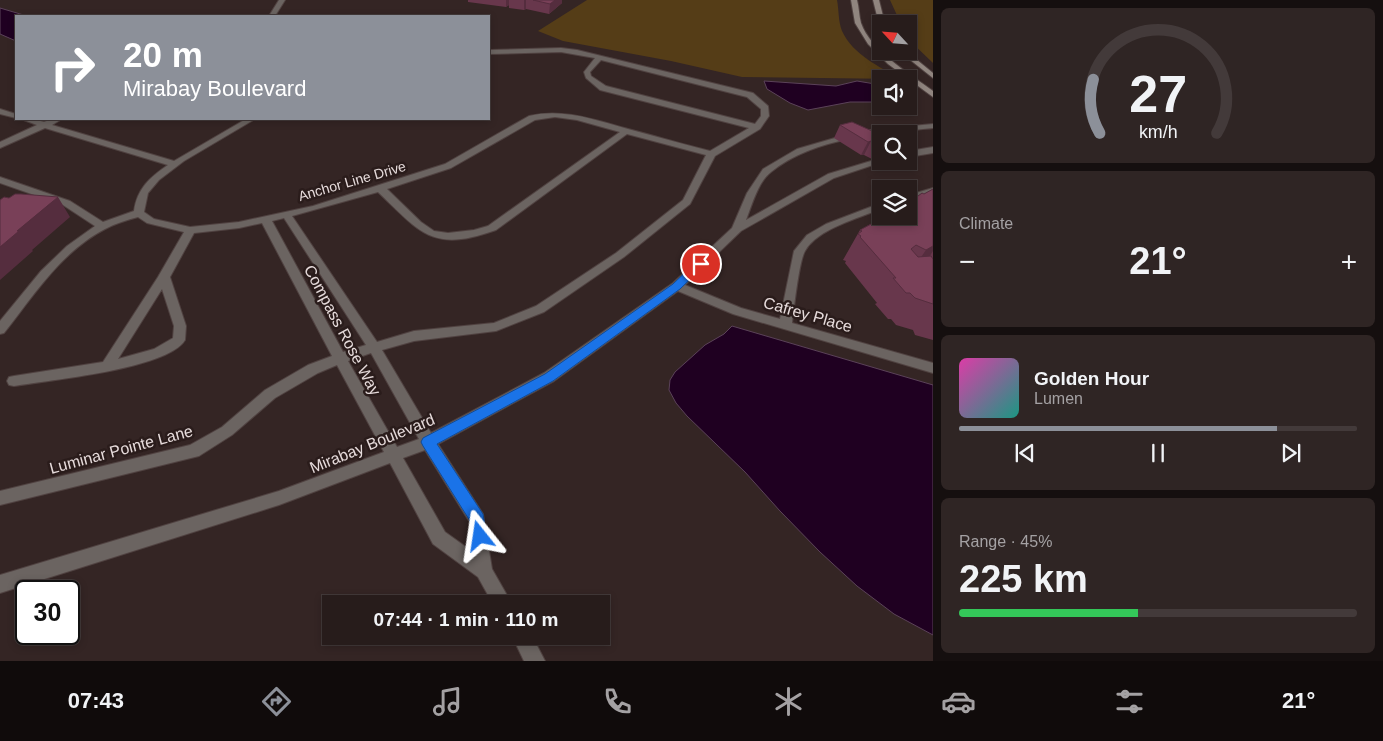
<!DOCTYPE html>
<meta charset="utf-8">
<style>
:root{--surface:#271c1b;--page:#2f2524;--text:#f1f3f6;--muted:#a4a1a3;--line:#433a3a;--accent:#8c9099}
body{margin:0;font-family:Arial,sans-serif;background:var(--page);color:var(--text);height:100vh;display:flex;flex-direction:column;font-size:19px;white-space:nowrap}
*{box-sizing:border-box;margin:0}
p{font-size:16px;color:var(--muted)}
.icon{flex:none;width:28px;height:28px;fill:none;stroke:currentColor;stroke-width:2;stroke-linecap:round;stroke-linejoin:round}
.map{position:relative;flex:1;overflow:hidden}
.sheet{display:flex;flex-direction:column;gap:8px;padding:8px;background:#150f0f;width:450px}
.sheet>*{flex:none}
.banner{position:absolute;left:15px;top:15px;width:475px;height:105px;border-radius:0px;box-shadow:0 2px 8px #0003,0 0 0 1px var(--line);background:#8c9099;color:#fff;overflow:hidden}
.needle{width:32px;rotate:296deg}
.tools{position:absolute;left:872px;top:15px;display:grid;gap:10px}
.tools a{display:grid;place-items:center;width:45px;height:45px;border-radius:0px;background:var(--surface);box-shadow:0 2px 8px #0003,0 0 0 1px var(--line);font-size:25px}
.speed{position:absolute;left:15px;top:580px;display:flex;gap:10px;font-size:25px;font-weight:700;text-align:center}
.speed>*{display:grid;place-content:center;width:65px;height:65px;border-radius:50%;background:var(--surface);box-shadow:0 2px 8px #0003,0 0 0 1px var(--line);line-height:1}
.speed .limit{border:2px solid #111;border-radius:8px;background:#fff;color:#111}
.pin{position:absolute;display:grid;place-items:center;width:42px;height:42px;color:#fff;margin:-21px;border:2px solid #fff;border-radius:50%;box-shadow:0 1px 5px #0007}
.me{position:absolute;width:55px;margin:-28px;rotate:345deg;stroke-linejoin:round;filter:drop-shadow(0 0 4px #0008)}
.turn{display:flex;align-items:center;gap:18px;height:105px;padding:0 25px;font-size:22px}
.turn .icon{width:65px;height:65px;stroke-width:2.5}
.turn b{display:block;font-size:35px;line-height:42px}
.big{font-size:38px;font-weight:700;line-height:1.1}
.sheet .card{flex:1;display:flex;flex-direction:column;justify-content:center;gap:8px;min-width:0;padding:0 18px;border-radius:8px;background:var(--page)}
.sheet .dial{align-items:center;gap:0}
.dial svg{height:130px;overflow:visible;fill:none;stroke:var(--line);stroke-width:7;stroke-linecap:round;text-anchor:middle}
.dial text{fill:var(--text);stroke:none}
.song{display:flex;align-items:center;gap:15px}
.cover{width:60px;height:60px;border-radius:8px;background:linear-gradient(135deg,hsl(320 70% 55%),hsl(170 70% 35%))}
.played{height:5px;border-radius:2px;background:linear-gradient(90deg,var(--accent) 80%,var(--line) 80%)}
.keys{display:flex;justify-content:space-around;direction:ltr}
.heat{display:flex;justify-content:space-between;align-items:center;font-size:28px;direction:ltr}
.charge{height:8px;border-radius:4px;background:linear-gradient(90deg,#34c759 45%,var(--line) 0)}
.trip{position:absolute;left:322px;top:595px;width:288px;height:50px;border-radius:0px;background:var(--surface);box-shadow:0 2px 8px #0003,0 0 0 1px var(--line);font-weight:700;line-height:50px;text-align:center}
.menu{display:flex;height:80px;justify-content:space-around;align-items:center;background:#100b0b;color:var(--muted)}
.menu .icon{width:35px;height:35px}
.menu .active{color:var(--accent)}
.menu b{font-size:22px;color:var(--text)}
main{display:flex;flex:1;min-height:0}
.map>svg:first-child{display:block}
</style>
<main>
<div class="map">
<svg width="933" height="661" viewBox="0 0 933 661">
<rect width="100%" height="100%" fill="#342524"/>
<path fill="#553d17" d="M587,0H837C839,10 838,21 842,31C853,55 880,67 901,79L742,77L671,61L563,41L538,31Z
M890,0H933V63L909,40V24H901Z"/>
<path fill="#1f0021" stroke="#5b4259" d="M0,8L27,16H16V41L0,34Z
M764,81L836,86L857,81L875,84L881,88V102H850L808,110L790,103L767,89Z
M732,326L933,385V635L894,614L857,586L820,552L780,511L745,472L687,416L676,403L669,390L670,380L675,372L705,345L724,334Z"/>
<g fill="none" stroke-linecap="round" stroke-linejoin="round">
<g stroke="#504241" stroke-width="2">
<path id="street" d="M279,0H285L275,16H269Z
M561,48L577,50L753,93L768,106L769,116L760,129L715,156L690,204L624,257L544,312L496,331L414,341L382,350L431,433L544,373L673,283L732,228L747,193L763,169L797,149L859,131L933,124V128C880,134 814,137 771,172C758,182 752,205 746,220L828,174L881,158V161H885L834,178L741,231L685,285L741,308L780,319L794,251L807,235L826,224L881,203V209C859,218 817,229 805,251C799,261 794,308 792,323L933,363V373L733,314L678,291L554,381L438,444L483,514L492,569L512,604H493L478,577L433,544L390,463L279,505L0,593V575L279,491L384,452L337,365L318,373L275,398L232,435L199,456L0,505V491L190,445L222,427L265,390L308,365L332,356L262,223L239,228L194,233L170,277L186,326L185,340C168,369 49,380 14,386L9,385L7,381L9,377L14,376L103,362L158,277L184,232L147,223L138,217C127,220 116,223 105,229C62,251 34,295 4,333L0,334V321L41,271L67,246L95,226L63,205L0,183V177L70,201L103,222L134,211C137,189 150,177 168,165L45,128L0,148V142L37,125L21,119H33L44,122L52,119H62L52,125L174,161L246,119H255L184,161L159,180L148,193L144,212L154,219L190,227L239,222L313,206L445,164L529,116C563,108 595,120 628,129C655,136 682,144 710,151L749,128L600,90L586,78L584,72L595,58L561,52L489,54V50ZM601,60L747,97L761,109V116L755,124L606,86L591,76L590,72ZM555,117L577,120L620,132L488,226L474,230L448,233L434,231L421,222L387,189L451,168L535,120ZM627,134L706,155L683,200L616,253L536,306L494,323L414,331L377,342L292,216L378,192C421,233 432,253 496,230ZM284,218L366,345L343,352L272,221ZM162,289L174,326L173,338L154,349L118,359ZM371,353L419,439L397,447L348,361ZM425,450L469,521L473,552L445,532L403,458Z
M0,109L16,114V118L0,114Z
M933,147V153L909,157V151Z
M933,188V194L909,201V195Z
M512,636H532L545,661H524Z"/>
</g>
<g stroke="#504241" stroke-width="2">
<path id="secondary" d="M851,0H857C859,7 859,16 861,23C870,50 910,74 933,91V97L888,64L868,44L855,23Z
M873,0H879L885,24H881V26L879,24Z
M899,51H906L933,73V78Z"/>
</g>
<use href="#street" fill="#6b6461" fill-rule="evenodd"/>
<use href="#secondary" fill="#90857f" fill-rule="evenodd"/>
</g>
<path fill="#68374c" d="M468,0H562V3L549,14L526,9L524,10L509,8V5L506,7L468,2Z
M840,125L881,135V161H888L880,163L864,155H861L834,138Z
M933,189V340L915,335L913,330L896,325L891,319H888L875,304L877,303L845,263L846,261L843,260L860,230L885,216H909L910,202Z"/>
<path fill="#552d3e" d="M506,0H509V5L506,7Z
M524,0H526V9L524,10Z
M555,0H562V3L549,14L550,4Z
M871,141L864,155H861L868,142Z
M58,197L70,217L32,250L33,251L0,280V247L17,231Z
M933,246V251L923,266L908,276L926,250Z"/>
<path fill="#794058" stroke="#552d3e" d="M533,0H555L550,4Z
M852,122L881,135V147L871,141L868,142L840,125Z
M933,189V246L926,250L916,245L911,249L918,257L931,256L933,259V304L915,298L910,293H906L893,278H896L860,237L861,236L858,234L862,231L860,230L886,216H909V202H910L922,193L924,194Z
M15,194H21L58,197L17,231H19L0,247V200L4,197L9,198Z"/>
<path fill="#1a73e8" stroke="#114b97" d="M701,260L704,261V266L680,289L553,381L437,444L483,514L487,536L485,541L480,543L474,541L470,521L423,446L421,442L423,438L545,374L673,284L697,261Z"/>
<g text-anchor="middle" stroke-width="5" stroke-linejoin="round" paint-order="stroke">
<g font-size="14" fill="#e6dbdb" stroke="#2a1c1b">
<text transform="translate(352 181) rotate(-16)" y="5">Anchor Line Drive</text>
</g>
<g font-size="16" fill="#e6dbdb" stroke="#2a1c1b">
<text transform="translate(808 314) rotate(16)" y="6">Cafrey Place</text>
<text transform="translate(343 330) rotate(62)" y="6">Compass Rose Way</text>
<text transform="translate(372 443) rotate(-22)" y="6">Mirabay Boulevard</text>
<text transform="translate(121 449) rotate(-15)" y="6">Luminar Pointe Lane</text>
</g>
</g>
</svg>
<div class="tools">
<a><svg class="needle" viewBox="-14 -14 28 28"><path d="M0-13l5 13h-10z" fill="#e53935"/><path d="M0 13l5-13h-10z" fill="#a4a1a3"/></svg></a>
<a><svg class="icon" aria-label="sound" viewBox="0 0 24 24"><path d="M4 9h4l5-4v14l-5-4H4zM17 9q2 3 0 6"/></svg></a>
<a><svg class="icon" aria-label="search" viewBox="0 0 24 24"><circle cx="10" cy="10" r="6"/><path d="M15 15l6 6"/></svg></a>
<a><svg class="icon" aria-label="layers" viewBox="0 0 24 24"><path d="M12 4l9 5-9 5-9-5zM3 14l9 5 9-5"/></svg></a>
</div>
<div class="speed"><div class="limit">30</div></div>
<div class="pin" style="left:701px;top:264px;background:#d93025"><svg class="icon" aria-label="arrive" viewBox="0 0 24 24"><path d="M6 21V4h12l-3 4 3 4H6"/></svg></div>
<svg class="me" style="left:480px;top:536px" viewBox="-20 -20 40 40"><path d="M0-17L14 15 0 8-14 15z" fill="#1a73e8" stroke="#fff" stroke-width="4"/></svg>
<div class="trip">07:44 · 1 min · 110 m</div>
<div class="banner">
<div class="turn"><svg class="icon" aria-label="right" viewBox="0 0 24 24"><path d="M7 20v-9h11M14 6l5 5-5 5"/></svg><div><b>20 m</b>Mirabay Boulevard</div></div>
</div>
</div>
<section class="sheet">
<div class="card dial"><svg viewBox="0 0 100 80">
<path d="M14 69A42 42 0 1 1 86 69"/>
<path d="M14 69A42 42 0 0 1 10 36" stroke="#8c9099"/>
<text x="50" y="56" font-size="32" font-weight="700">27</text>
<text x="50" y="72" font-size="11">km/h</text>
</svg></div>
<div class="card"><p>Climate</p>
<div class="heat"><a>−</a><b class="big">21°</b><a>+</a></div>
</div>
<div class="card">
<div class="song"><i class="cover"></i><div><b>Golden Hour</b><p>Lumen</p></div></div>
<div class="played"></div>
<div class="keys"><svg class="icon" aria-label="previous" viewBox="0 0 24 24"><path d="M18 5L8 12l10 7zM5 5v14"/></svg><svg class="icon" aria-label="pause" viewBox="0 0 24 24"><path d="M8 5v14M16 5v14"/></svg><svg class="icon" aria-label="next" viewBox="0 0 24 24"><path d="M6 5l10 7-10 7zM19 5v14"/></svg></div>
</div>
<div class="card"><p>Range · 45%</p><b class="big">225 km</b><div class="charge"></div></div>
</section>
</main>
<nav class="menu">
<b>07:43</b>
<svg class="icon active" aria-label="directions" viewBox="0 0 24 24"><path d="M12 3l9 9-9 9-9-9zM9 14v-3h6M13 9l2 2-2 2"/></svg>
<svg class="icon" aria-label="music" viewBox="0 0 24 24"><path d="M9 18V5l10-2v13"/><circle cx="6" cy="18" r="3"/><circle cx="16" cy="16" r="3"/></svg>
<svg class="icon" aria-label="phone" viewBox="0 0 24 24"><path d="M5 4h4l2 5-3 2q2 4 5 5l2-3 5 2v4C11 20 4 13 5 4z"/></svg>
<svg class="icon" aria-label="climate" viewBox="0 0 24 24"><path d="M12 3v18M4 7l16 10M4 17L20 7"/></svg>
<svg class="icon" aria-label="car" viewBox="0 0 24 24"><path d="M5 17H2v-5l4-1 3-4h7l3 4 3 1v5h-3M9 17h6M6 11h13"/><circle cx="7" cy="17" r="2"/><circle cx="17" cy="17" r="2"/></svg>
<svg class="icon" aria-label="filters" viewBox="0 0 24 24"><path d="M4 7h16M4 17h16"/><circle cx="9" cy="7" r="2"/><circle cx="15" cy="17" r="2"/></svg>
<b>21°</b>
</nav>
